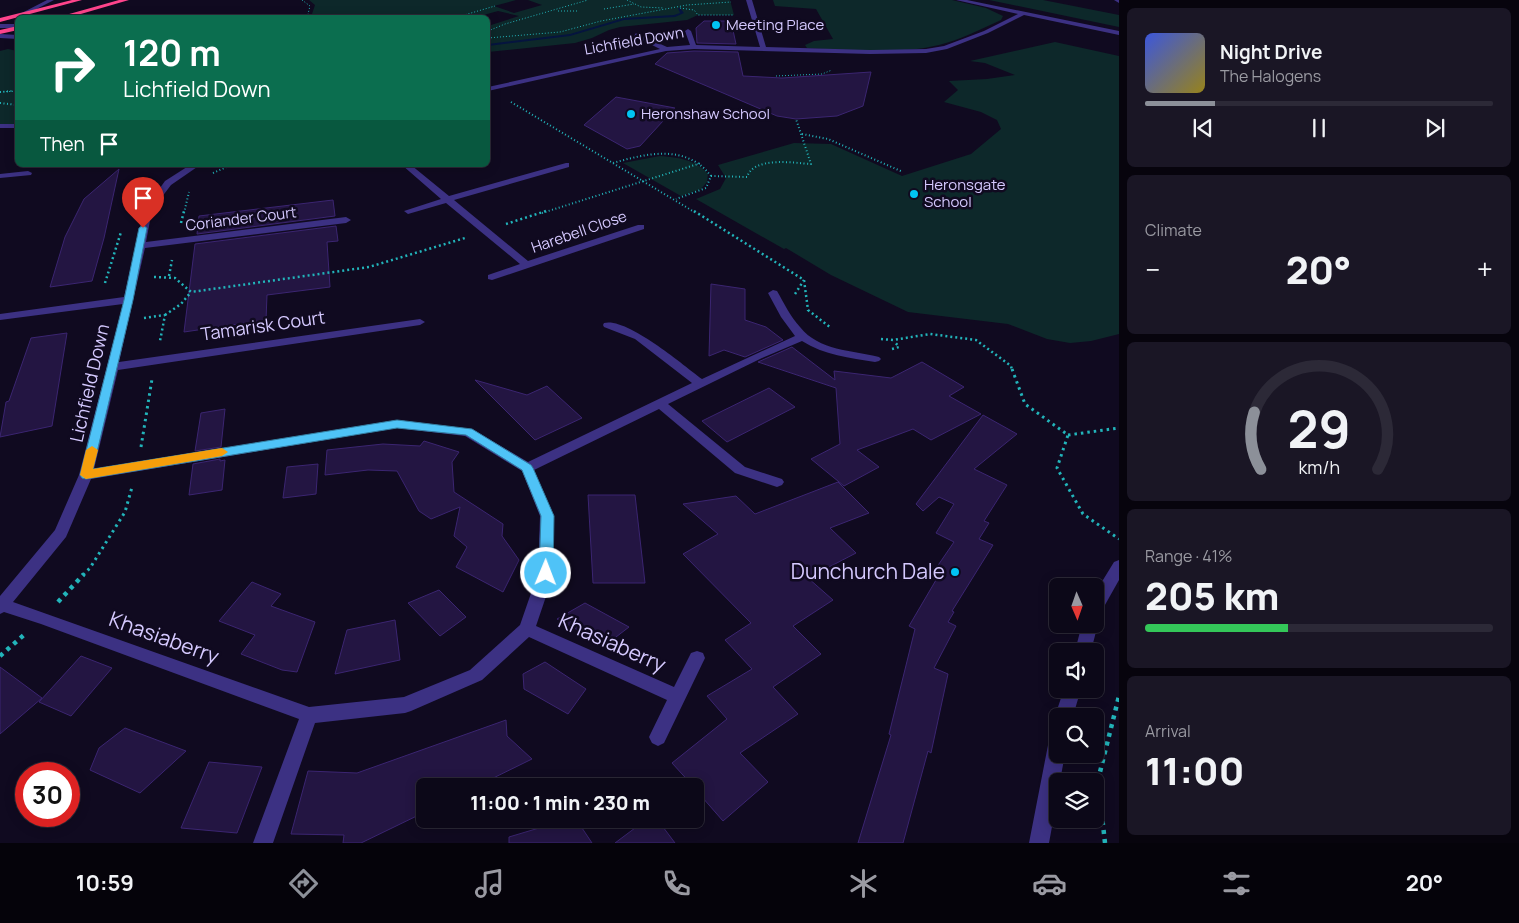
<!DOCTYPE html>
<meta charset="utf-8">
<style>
:root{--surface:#0c0818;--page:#1a1625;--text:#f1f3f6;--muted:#9a9aa2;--line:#2c2937;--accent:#8c9099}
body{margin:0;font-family:Manrope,sans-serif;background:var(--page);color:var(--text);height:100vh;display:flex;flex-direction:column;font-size:19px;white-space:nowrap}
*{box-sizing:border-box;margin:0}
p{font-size:16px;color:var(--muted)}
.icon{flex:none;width:28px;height:28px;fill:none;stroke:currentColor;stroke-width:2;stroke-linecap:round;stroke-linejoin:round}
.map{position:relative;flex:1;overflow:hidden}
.details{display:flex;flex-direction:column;gap:8px;padding:8px;background:#07040d;width:400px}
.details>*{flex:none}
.guide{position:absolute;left:15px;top:15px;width:475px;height:152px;border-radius:8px;box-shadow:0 2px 12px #0003,0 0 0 1px var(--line);background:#0b6e4f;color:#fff;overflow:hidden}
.needle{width:32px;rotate:178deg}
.tools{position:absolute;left:1049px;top:578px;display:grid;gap:10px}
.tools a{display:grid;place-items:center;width:55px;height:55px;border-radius:8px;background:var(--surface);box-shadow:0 2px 12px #0003,0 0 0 1px var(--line);font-size:25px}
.speed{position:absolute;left:15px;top:762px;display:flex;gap:10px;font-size:25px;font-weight:700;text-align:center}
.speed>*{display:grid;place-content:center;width:65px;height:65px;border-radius:50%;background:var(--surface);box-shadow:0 2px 12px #0003,0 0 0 1px var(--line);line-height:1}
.speed .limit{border:8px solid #d22;background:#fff;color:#111}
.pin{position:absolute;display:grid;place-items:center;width:42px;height:42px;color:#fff;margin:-51px -21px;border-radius:50% 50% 50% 0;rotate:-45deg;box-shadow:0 0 5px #0007}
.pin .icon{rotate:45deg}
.me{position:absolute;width:55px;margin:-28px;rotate:1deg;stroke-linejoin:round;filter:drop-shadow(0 0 4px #0008)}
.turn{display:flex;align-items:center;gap:18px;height:105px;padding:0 25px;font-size:22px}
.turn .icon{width:65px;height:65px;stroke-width:2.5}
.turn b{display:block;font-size:35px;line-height:42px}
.then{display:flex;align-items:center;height:48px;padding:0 25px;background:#0003;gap:10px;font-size:19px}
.big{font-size:38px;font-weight:800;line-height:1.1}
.details .tile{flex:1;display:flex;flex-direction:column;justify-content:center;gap:8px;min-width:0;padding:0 18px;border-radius:8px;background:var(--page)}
.details .dial{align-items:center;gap:0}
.dial svg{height:130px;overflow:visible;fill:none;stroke:var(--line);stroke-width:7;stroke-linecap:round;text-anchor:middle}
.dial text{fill:var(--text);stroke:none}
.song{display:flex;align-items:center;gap:15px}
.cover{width:60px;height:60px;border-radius:8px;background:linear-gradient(135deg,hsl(230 70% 55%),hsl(50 70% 35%))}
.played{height:5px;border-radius:2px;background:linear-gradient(90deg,var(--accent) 20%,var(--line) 20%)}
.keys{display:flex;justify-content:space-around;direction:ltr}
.heat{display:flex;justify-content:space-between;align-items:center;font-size:28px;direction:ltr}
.charge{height:8px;border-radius:4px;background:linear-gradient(90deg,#34c759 41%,var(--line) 0)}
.trip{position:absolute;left:416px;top:778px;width:288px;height:50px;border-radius:8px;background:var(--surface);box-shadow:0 2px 12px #0003,0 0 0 1px var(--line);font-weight:800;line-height:50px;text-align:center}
.dock{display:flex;height:80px;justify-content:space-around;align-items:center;background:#05030a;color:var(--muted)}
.dock .icon{width:35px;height:35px}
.dock .selected{color:var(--accent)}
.dock b{font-size:22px;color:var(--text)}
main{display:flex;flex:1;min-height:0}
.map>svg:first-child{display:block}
</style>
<main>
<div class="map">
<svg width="1119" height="843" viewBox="0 0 1119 843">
<rect width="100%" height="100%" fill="#100a20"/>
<path fill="#0d282a" d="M309,0H516L494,6L514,13L542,5L528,0H730L734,15H698L687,20L620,27L609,30L592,38L575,43L488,52V26L519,16L498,11L473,18L311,17L315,5Z
M773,0H952L986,8L1003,16L1001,20C981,29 960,40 939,45C897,55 850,50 807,48L805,45L814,41L833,39L816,9L775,6Z
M989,0H1043L1119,15V27Z
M1055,42L1119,56V334L1091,341L1070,343L1047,339L1008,324L908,312L831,275L786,248L784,249L696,199L720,189L726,178L718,165L794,143L831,144L902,176L971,154L1001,129L997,120L981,112L944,102L958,90L949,81L987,79L1015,75L985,63L970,61Z
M8,49L17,51V126H0V51Z
M660,156C679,158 695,159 708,174L707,182L701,189L681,196L623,163Z"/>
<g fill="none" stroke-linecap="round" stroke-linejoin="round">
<path fill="#05143f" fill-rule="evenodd" d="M678,8H680L684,13L675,17L624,20L570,36L488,46V44L570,34L624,18L674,15L680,13Z"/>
</g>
<path fill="#231542" stroke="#3b2571" d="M704,21H731L736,44L697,43L696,28Z
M694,51L738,52L743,76L782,78L871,72L863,106L837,116L796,119L777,116L655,64L667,53Z
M616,97L675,108L640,146L627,149L584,125Z
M119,169L104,238L92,281L50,287L65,237L84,199Z
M333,200L335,216L197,234L199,216Z
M336,226L338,241L327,242L330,287L267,295L266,320L184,332L195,244Z
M711,284L745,289V320L766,327L783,340L745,357L724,350L709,356Z
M67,333L52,426L0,437L6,402L9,401L31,338Z
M792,347L835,380L834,371L891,378L922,362L964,387L949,396L981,414L931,440L913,429L857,450L879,467L844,486L811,459L840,444L836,388L758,362Z
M475,380L527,395L547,386L582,418L535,440Z
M769,388L795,407L727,442L702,421Z
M225,409L221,447L195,451L201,413Z
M983,415L1017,434L974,469L1007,485L984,521L989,523L979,539L993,545L952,611L954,612L948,622L956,626L934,668L948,674L931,753L928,751L903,843H858L891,735L889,734L915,629L909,626L936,580L930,577L954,542L936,533L954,504L939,497L923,511L916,504Z
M424,441L459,452L452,462L454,492L503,524L502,536L519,560L503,592L456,567L467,547L454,536L460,507L431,519L419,511L397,471L368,470L325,475L327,450L383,444L420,446Z
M220,459V461L225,460L222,490L189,495L193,464Z
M318,464L316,494L283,498L287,467Z
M838,482L869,513L830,528L856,553L808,578L833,600L793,626L821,654L773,687L798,714L740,753L768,782L723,821L695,789V786H693L672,763L727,719L707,696L752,669L725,640L751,623L683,554L718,534L683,504L736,496L755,514Z
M588,495H635L645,583H593Z
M252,582L281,594L271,606L315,622L297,672L282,670L241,654L255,635L219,621Z
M439,590L466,617L440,636L408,603Z
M585,603L629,627L616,637L610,647L557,619Z
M395,620L400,660L335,674L347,630Z
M81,656L112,668L71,716L39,702Z
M545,662L586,689L568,714L524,689L523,674Z
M0,667L42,698L0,734Z
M506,720L507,736L532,759L477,786H425V812L361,843H343L344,835L291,834L308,771L357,773Z
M125,728L186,751L140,793L90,770L99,748Z
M209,762L262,767L237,833L181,828Z
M569,819H576L592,843H509V837Z
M647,819H657L675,843H615Z"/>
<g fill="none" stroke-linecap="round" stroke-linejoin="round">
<path stroke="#22b4ba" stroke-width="1" stroke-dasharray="1 2" stroke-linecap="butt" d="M302,0L310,6L307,18
M627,0L641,7L664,8
M680,8L694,10L698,15H734
M604,9L634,4
M558,11H578
M454,18L495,6
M488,31L505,24L588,0
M488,38L560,32L601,21L687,5L731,2
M776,76L822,74L832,70
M0,92L18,91"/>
<path stroke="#22b4ba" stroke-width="2" stroke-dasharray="1 2.5" stroke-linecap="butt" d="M0,92L12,91
M511,102L696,213
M0,103L18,105
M802,134L828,139L903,172
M613,163C648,153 686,144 711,176L706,188L676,199
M213,173L231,165
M711,176L747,177C754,156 794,163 811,164L796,119
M184,213L189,192
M542,213L701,163"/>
<path stroke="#22b4ba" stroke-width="2.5" stroke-dasharray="2 3" stroke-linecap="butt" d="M694,211L804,280L808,310L831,328
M181,223L184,211
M506,224L546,211
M169,276L172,260
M154,277L175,278L191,292L369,267L465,238
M105,283L121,232
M795,294L804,280
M165,315L181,304L191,292
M144,318L165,315L160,341
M881,339L893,340L930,334L976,340L1011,366L1012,370
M892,349L899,347L894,341"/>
<path stroke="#22b4ba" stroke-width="3" stroke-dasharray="2.5 4" stroke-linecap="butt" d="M1012,369L1025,404L1068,435L1057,468L1083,514L1119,539
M1068,435L1119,428
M141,447L152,379
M83,575L90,568L125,512L132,487"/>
<path stroke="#22b4ba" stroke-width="4.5" stroke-dasharray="4 5" stroke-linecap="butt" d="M58,602L84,574
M0,656L25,634
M1105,843L1098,780L1119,696"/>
<path fill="#3c3183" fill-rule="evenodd" d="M47,0H54L23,16L18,15Z
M746,0H752L766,47L870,50L926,49L944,46L984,31L1018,14L956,0H967L1119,31V35L1024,15L988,33L947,49L926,53L870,54L694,49L666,51L488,91V87L660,49L634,36L636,33L667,47L690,45L685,31L688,29L691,31L696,45L760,47Z
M1114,0H1119V3Z
M242,16L254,18H240Z
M0,24H18V28H0Z
M0,34L18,35V39L0,38Z
M0,124H18V128H0Z
M566,163H569V167L454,200L528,261L638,225H644V229L492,280L488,279V275L520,264L446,203L408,214L404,211L441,199L402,165H411L449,196Z
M190,165H200L171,185L152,210L146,242L346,217L351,220L346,223L145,248L119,362L420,319L425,322L420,325L118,370L94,469L397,420L472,429L528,462L692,383L635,339L604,327L603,325L604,323C627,317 683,365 702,379L795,336L781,317L768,293L773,290L777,291C784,303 790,316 800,327C819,351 852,350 879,357L881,359L879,361L875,362C850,358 824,355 802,341L762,358L668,404L745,467L782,479L784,482L782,485L777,487L735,473L659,409L534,470L554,516V573L536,626L674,687L691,653L697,651L703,653L705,658L664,743L658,746L652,743L649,737L667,700L529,637L482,680L411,711L405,713L315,723L273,843H253L299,719L41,624L4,612L0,614V596L55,530L79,475L123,304L0,320V314L124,297L144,210L165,181ZM397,428L465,436L522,471L540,516L538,573L520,625L470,670L404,697L309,707L13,602L66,537L91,479Z
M28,171L32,173L31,175L0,178V174Z
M1119,560V580L1101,612L1095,614V593L1114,562Z
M1095,619L1098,624L1091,651H1075L1082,624H1095Z
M1064,689H1081L1073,716H1058V721L1055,716Z
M1058,732V754H1065L1060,781H1058V794L1049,843H1029L1049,740L1052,734Z"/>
<path fill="#ff448c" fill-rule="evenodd" d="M72,0H82L0,22V18Z
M119,0H129L67,18H55Z
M18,26V30L0,34V30Z"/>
</g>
<path fill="#4fc3f7" stroke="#337fa1" d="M143,225L147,228L133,300L93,469L397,420L472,429L531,465L533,468L554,516L553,573L551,577L546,578L541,577L539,573L541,516L522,470L466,435L397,428L86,479L82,478L80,475L124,300L139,228Z"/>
<path fill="#f59e0b" d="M92,446L98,450L93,469L222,448L228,452L222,456L86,479L80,475L86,450Z"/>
<g fill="#00c4f4" stroke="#100a20" stroke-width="2">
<circle cx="716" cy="25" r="5"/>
<circle cx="631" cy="114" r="5"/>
<circle cx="914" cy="194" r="5"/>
<circle cx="955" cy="572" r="5"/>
</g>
<g text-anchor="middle" stroke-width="5" stroke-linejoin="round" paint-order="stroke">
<g font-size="15" fill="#d5c9ff" stroke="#100a20" text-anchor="start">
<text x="726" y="30">Meeting Place</text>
<text x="641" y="119">Heronshaw School</text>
<text x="924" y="190">Heronsgate<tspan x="924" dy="17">School</tspan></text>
</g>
<g font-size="15" fill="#d5c9ff" stroke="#100a20">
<text transform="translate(634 41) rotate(-10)" y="5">Lichfield Down</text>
<text transform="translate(241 219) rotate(-7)" y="5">Coriander Court</text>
<text transform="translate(579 232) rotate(-19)" y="5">Harebell Close</text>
</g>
<g font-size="18" fill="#d5c9ff" stroke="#100a20">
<text transform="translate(263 326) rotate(-8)" y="6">Tamarisk Court</text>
<text transform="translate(90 383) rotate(-77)" y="6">Lichfield Down</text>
</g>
<g font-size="21" fill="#d5c9ff" stroke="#100a20" text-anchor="end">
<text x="945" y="579">Dunchurch Dale</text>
</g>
<g font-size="21" fill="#d5c9ff" stroke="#100a20">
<text transform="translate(164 638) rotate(20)" y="7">Khasiaberry</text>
<text transform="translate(612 643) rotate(24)" y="7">Khasiaberry</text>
</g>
</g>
</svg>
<div class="tools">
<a><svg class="needle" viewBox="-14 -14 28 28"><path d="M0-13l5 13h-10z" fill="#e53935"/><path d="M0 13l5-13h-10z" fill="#9a9aa2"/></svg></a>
<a><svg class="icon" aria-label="sound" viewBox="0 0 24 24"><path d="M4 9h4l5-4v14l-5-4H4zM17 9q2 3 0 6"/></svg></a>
<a><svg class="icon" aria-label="search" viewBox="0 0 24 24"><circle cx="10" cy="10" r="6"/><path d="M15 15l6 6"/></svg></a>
<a><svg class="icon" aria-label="layers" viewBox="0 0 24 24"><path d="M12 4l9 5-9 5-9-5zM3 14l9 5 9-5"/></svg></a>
</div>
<div class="speed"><div class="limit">30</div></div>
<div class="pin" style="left:143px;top:228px;background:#d93025"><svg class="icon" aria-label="arrive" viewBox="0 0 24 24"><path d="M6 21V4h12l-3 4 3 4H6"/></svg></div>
<svg class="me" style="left:546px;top:573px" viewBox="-20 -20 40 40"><circle r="17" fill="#4fc3f7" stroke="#fff" stroke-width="3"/><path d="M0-11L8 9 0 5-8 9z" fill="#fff"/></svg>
<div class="trip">11:00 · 1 min · 230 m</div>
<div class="guide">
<div class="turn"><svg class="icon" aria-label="right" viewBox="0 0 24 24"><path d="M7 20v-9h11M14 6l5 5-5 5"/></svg><div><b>120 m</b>Lichfield Down</div></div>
<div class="then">Then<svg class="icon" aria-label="arrive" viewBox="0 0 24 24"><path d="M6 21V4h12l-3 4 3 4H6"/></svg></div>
</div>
</div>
<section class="details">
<div class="tile">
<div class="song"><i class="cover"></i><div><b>Night Drive</b><p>The Halogens</p></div></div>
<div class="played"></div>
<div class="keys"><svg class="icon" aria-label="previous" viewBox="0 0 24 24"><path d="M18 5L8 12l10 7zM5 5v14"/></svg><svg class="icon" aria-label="pause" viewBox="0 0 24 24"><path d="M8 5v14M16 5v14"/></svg><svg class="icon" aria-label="next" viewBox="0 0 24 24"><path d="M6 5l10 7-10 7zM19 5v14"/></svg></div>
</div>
<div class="tile"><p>Climate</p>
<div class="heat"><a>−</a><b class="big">20°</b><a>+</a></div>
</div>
<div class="tile dial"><svg viewBox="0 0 100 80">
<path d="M14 69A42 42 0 1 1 86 69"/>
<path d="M14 69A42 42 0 0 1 10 34" stroke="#8c9099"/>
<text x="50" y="56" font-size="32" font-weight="700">29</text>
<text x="50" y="72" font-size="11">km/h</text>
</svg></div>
<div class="tile"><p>Range · 41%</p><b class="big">205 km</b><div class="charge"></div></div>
<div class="tile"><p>Arrival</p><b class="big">11:00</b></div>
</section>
</main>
<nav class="dock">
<b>10:59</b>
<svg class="icon selected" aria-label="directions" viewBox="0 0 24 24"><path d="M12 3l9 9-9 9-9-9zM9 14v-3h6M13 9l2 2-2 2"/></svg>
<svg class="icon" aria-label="music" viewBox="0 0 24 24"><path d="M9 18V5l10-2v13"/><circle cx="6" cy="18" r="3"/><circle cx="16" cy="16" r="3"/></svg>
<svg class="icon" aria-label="phone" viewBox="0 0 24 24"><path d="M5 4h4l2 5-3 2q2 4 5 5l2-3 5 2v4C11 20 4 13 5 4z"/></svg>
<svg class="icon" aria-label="climate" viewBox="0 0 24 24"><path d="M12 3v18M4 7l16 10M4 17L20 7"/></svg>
<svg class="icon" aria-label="car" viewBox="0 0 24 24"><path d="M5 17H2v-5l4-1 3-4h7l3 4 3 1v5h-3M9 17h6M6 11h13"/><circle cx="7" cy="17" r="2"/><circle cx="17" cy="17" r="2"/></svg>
<svg class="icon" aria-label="filters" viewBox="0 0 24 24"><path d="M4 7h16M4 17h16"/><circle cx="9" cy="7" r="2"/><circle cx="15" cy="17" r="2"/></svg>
<b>20°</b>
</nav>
